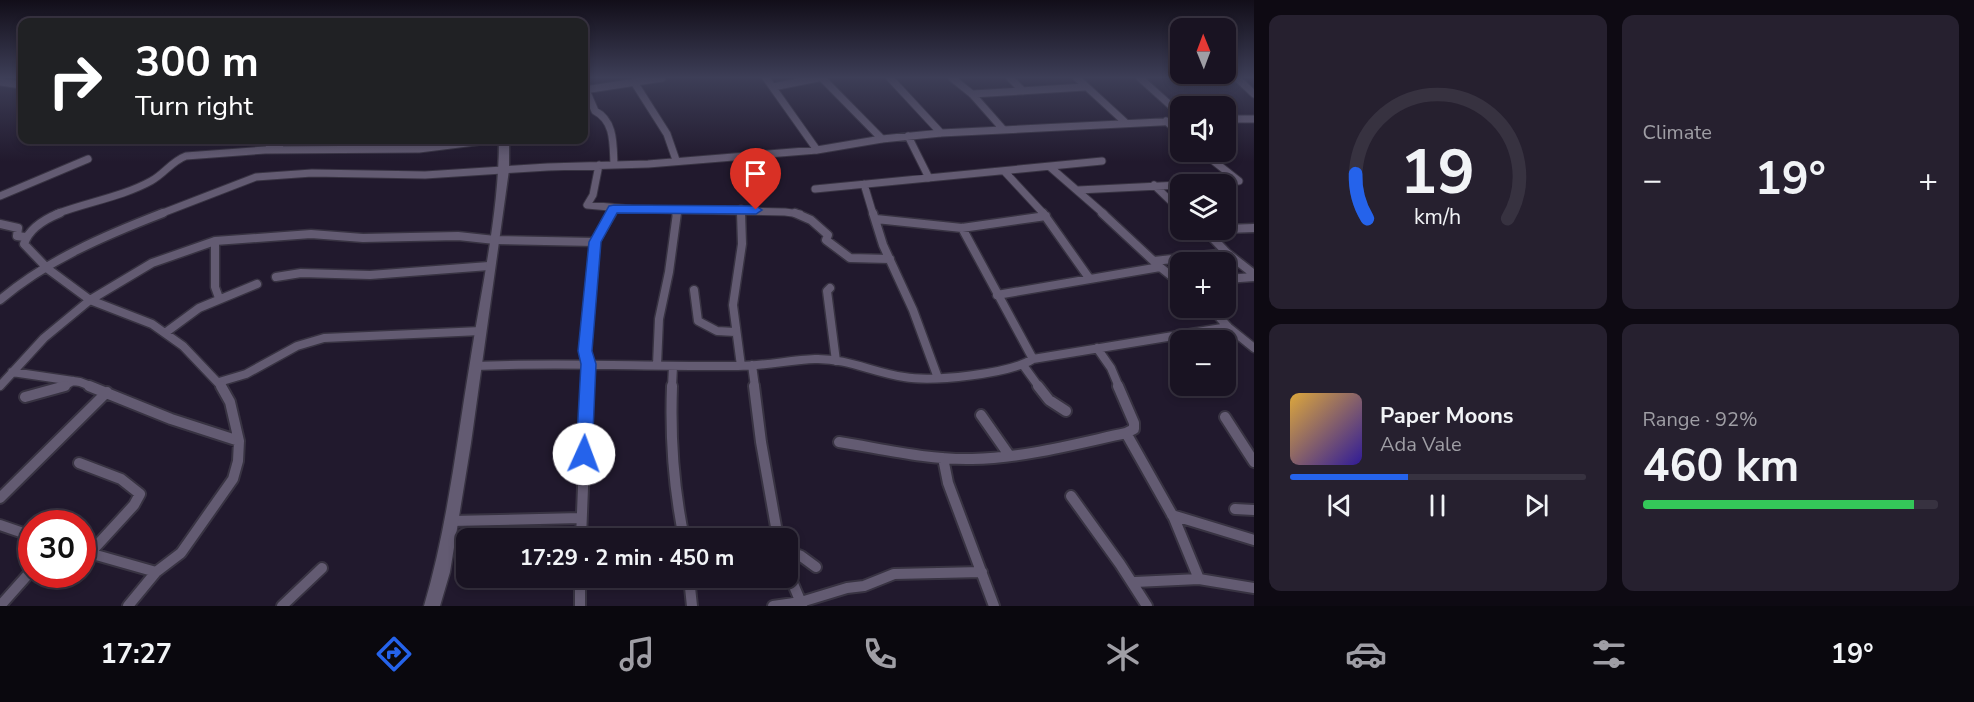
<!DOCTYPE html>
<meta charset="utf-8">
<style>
:root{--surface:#191322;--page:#26202f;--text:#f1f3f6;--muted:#9f9ea5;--line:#373240;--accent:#2563eb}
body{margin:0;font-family:"Nunito Sans",sans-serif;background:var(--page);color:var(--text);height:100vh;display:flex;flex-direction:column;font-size:22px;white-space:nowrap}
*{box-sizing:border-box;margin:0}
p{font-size:20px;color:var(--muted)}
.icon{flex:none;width:33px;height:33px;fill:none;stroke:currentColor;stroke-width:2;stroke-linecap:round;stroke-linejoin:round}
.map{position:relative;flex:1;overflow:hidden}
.details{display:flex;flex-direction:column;gap:15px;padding:15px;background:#0e0a13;width:720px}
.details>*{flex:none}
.hud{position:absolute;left:18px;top:18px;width:570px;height:126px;border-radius:12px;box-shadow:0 3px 9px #0003,0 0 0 2px var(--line);background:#202124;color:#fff;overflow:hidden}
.needle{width:39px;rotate:359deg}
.tools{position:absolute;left:1170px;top:18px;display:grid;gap:12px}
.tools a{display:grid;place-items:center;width:66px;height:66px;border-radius:12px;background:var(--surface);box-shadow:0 3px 9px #0003,0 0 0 2px var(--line);font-size:30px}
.speed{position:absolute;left:18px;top:510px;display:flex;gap:12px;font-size:30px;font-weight:700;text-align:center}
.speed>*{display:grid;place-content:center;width:78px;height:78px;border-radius:50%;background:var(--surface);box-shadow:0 3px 9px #0003,0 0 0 2px var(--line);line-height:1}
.speed .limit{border:9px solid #d22;background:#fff;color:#111}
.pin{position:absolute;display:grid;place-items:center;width:51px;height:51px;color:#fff;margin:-62px -26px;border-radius:50% 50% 50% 0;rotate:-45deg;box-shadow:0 0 6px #0007}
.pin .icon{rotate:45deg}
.me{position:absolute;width:66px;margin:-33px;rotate:2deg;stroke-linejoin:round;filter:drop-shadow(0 0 4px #0008)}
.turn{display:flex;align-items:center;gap:21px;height:126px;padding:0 18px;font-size:27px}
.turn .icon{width:78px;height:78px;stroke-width:2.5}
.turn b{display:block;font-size:42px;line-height:51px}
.big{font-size:45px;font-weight:700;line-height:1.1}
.details .tile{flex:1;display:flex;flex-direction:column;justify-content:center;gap:9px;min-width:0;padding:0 21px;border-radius:12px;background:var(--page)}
.details .dial{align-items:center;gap:0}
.dial svg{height:156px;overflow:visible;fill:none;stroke:var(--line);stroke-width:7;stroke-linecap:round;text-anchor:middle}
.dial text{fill:var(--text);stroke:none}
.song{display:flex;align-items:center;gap:18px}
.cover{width:72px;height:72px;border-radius:9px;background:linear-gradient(135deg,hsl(40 70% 55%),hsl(250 70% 35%))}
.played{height:6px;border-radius:3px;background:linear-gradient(90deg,var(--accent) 40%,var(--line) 40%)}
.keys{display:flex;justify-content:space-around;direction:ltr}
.heat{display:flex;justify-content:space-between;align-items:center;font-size:33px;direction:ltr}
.charge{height:9px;border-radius:4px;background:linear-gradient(90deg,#34c759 92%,var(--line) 0)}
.details .tiles{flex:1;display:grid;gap:15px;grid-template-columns:repeat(2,1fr)}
.trip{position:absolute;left:456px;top:528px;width:342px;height:60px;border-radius:12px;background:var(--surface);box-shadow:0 3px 9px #0003,0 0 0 2px var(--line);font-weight:700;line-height:60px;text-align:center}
.tabs{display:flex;height:96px;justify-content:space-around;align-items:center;background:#0a080e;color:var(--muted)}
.tabs .icon{width:42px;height:42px}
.tabs .on{color:var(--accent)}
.tabs b{font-size:27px;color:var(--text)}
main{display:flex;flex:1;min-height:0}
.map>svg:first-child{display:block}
</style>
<main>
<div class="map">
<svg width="1254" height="606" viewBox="0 0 1254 606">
<rect width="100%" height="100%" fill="#21192d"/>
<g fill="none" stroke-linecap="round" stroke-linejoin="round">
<g stroke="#383342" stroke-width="9">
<path id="street-far2" d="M766,78L817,150
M822,78L882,139
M890,78L941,133
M952,78L972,94L1002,128
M1010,78L1023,91
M1077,78L1126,123
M1140,78L1180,114
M1237,78L1254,94
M0,82L22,85
M634,82L667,134L676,160
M773,87L818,78
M584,90L662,78
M586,90L595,111C615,121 613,145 614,165
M972,94L1085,87
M1226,119H1254
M1166,121L1180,133
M908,136L929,178
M268,149L288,140
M599,165L593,195L587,205L631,209L785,212L800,214
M1050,167L1104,214
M1005,172L1044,214
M864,184L873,214
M1194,184L1239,181L1202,152
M1154,185L1180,210
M815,189L1102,161
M1078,190L1180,185
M0,196L88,159
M741,209V214
M56,214C87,202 122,197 151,181C164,174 172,161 186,156L265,150L419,149L491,140
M160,214L256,177L312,173L425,175L548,167L648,164L817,150L882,139L941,133L1180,121
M611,214L614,209
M676,214L677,210"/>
</g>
<g stroke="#383342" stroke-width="11">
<path id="street-far1" d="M60,213C45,219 29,228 24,244L48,269L90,300L152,324L183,346L222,387
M795,213L811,220L828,235L826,240L850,258L890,259
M873,213L883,245L913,310L938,378
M1043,213L1089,278
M876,219L962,228L1046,216
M0,224L18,228L17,236L25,237
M962,228L1033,359
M1226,229L1254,228
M1205,230L1227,253L1254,274
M215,241V287L219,298
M1154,261L1227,253
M1160,267L1180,283
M276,277L301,273L370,275L489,266
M1226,279L1254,277
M830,288L827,291L836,361
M694,290L698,321L717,331L735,332
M997,295L1160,267L1102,213
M0,300C47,260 106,235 163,213
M1211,308L1228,327L1254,348
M165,333L199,308L257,284
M1097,348L1111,368L1119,387
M657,365L659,319L669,272L677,213
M752,365L755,387
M1023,365L1039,387
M475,366C563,362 650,367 738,366C764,366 790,360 815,359C847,358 874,373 904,377C933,382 1009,374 1033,359L1228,327
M741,366L733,305L742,244L741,213
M12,372L80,382L93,387
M219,382L246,374L297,346L324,338L481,331
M0,386L44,338L90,300L152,263L215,241L311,234L363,238L458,236L495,240L595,242
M62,387L73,381
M587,387L588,364L585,351L595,242L612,213
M672,387L673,366"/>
</g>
<g stroke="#383342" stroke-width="14">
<path id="street" d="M89,386L171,419L239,441
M672,386C670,439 673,485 684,538
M754,386L761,442L778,538
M1038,386L1049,400L1066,411
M25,397L65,386
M981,415L1009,455
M1225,417L1254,462
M1126,433L1174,518L1199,579
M839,442C883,449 927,460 972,459C1024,458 1075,444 1126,433L1134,429V423L1118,386
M943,458L948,483L994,606
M79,463L121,479L140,494L134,505L90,553
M1071,496L1120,564L1147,606
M0,498L107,392
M1235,509L1254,510
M1172,515L1254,540
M451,521L581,518
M0,525L32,536
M581,538L587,386
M82,551L156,572
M788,551L801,556L816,567
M788,572L802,605
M580,578V606
M689,578L692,606
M1135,582L1199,579L1254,588
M0,606L32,570
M128,606L156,572L181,553L233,479L238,461L239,441L230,402L221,386
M282,606L322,568
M773,606L801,602L847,588L864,586L894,574L982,572"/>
</g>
<g stroke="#383342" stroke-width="3">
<path id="secondary" d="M499,140H509V170L471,443L450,572L440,606H424C448,525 457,439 471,356C482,285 499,212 499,140Z"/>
</g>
<use href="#street-far2" stroke="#635b72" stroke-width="7"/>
<use href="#street-far1" stroke="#635b72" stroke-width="8"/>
<use href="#street" stroke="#635b72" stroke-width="10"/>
<use href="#secondary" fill="#635b72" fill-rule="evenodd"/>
</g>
<linearGradient id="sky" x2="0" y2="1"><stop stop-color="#120e19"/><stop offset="0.48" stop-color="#3d3e57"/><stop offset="1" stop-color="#3d3e57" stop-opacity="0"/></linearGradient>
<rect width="1254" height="162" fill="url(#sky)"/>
<path fill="#2563eb" stroke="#184099" stroke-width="1.5" d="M614,205L756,206L762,210L756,214L617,213L601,242L592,351L596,364L592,454L590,459L584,461L578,459L576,454L581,364L578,351L589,242L609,206Z"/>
</svg>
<div class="tools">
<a><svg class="needle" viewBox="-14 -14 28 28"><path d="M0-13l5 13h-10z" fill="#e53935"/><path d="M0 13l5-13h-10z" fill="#9f9ea5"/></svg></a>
<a><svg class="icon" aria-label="sound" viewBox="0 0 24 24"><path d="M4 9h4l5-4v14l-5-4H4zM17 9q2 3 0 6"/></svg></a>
<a><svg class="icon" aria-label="layers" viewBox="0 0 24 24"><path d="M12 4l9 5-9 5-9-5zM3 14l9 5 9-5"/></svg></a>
<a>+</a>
<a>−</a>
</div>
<div class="speed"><div class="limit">30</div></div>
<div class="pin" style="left:756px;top:210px;background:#d93025"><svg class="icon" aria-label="arrive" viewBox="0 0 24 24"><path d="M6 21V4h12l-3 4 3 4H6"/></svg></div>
<svg class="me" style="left:584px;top:454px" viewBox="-20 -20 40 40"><circle r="19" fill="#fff"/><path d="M0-13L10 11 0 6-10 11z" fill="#2563eb"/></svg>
<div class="trip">17:29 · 2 min · 450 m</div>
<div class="hud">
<div class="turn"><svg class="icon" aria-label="right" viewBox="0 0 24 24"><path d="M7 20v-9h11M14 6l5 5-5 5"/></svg><div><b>300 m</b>Turn right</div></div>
</div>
</div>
<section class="details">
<div class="tiles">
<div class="tile dial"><svg viewBox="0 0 100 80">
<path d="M14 69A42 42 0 1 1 86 69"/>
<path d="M14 69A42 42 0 0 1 8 46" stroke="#2563eb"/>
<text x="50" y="56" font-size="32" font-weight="700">19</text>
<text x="50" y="72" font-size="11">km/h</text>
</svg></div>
<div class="tile"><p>Climate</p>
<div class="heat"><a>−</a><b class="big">19°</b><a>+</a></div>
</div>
<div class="tile">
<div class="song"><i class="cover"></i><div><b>Paper Moons</b><p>Ada Vale</p></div></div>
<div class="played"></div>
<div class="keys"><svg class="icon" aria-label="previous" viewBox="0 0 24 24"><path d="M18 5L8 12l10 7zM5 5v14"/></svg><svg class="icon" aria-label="pause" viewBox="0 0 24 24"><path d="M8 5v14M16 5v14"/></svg><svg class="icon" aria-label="next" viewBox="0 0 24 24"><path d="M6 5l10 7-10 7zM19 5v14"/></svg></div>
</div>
<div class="tile"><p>Range · 92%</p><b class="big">460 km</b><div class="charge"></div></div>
</div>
</section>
</main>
<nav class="tabs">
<b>17:27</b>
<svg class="icon on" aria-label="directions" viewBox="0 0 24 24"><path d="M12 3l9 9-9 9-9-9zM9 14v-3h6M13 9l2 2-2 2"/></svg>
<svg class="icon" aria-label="music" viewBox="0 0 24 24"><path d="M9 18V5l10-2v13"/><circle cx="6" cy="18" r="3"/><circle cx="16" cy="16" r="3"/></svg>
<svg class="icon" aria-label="phone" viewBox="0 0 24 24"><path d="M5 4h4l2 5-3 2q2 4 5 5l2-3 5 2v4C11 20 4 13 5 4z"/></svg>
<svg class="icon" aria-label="climate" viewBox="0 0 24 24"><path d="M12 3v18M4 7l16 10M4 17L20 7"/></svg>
<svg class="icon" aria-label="car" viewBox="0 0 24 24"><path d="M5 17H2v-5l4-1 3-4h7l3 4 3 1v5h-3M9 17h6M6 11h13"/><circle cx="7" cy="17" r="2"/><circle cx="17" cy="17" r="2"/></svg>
<svg class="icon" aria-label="filters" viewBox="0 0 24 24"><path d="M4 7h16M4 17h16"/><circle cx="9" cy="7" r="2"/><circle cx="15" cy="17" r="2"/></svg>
<b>19°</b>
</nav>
